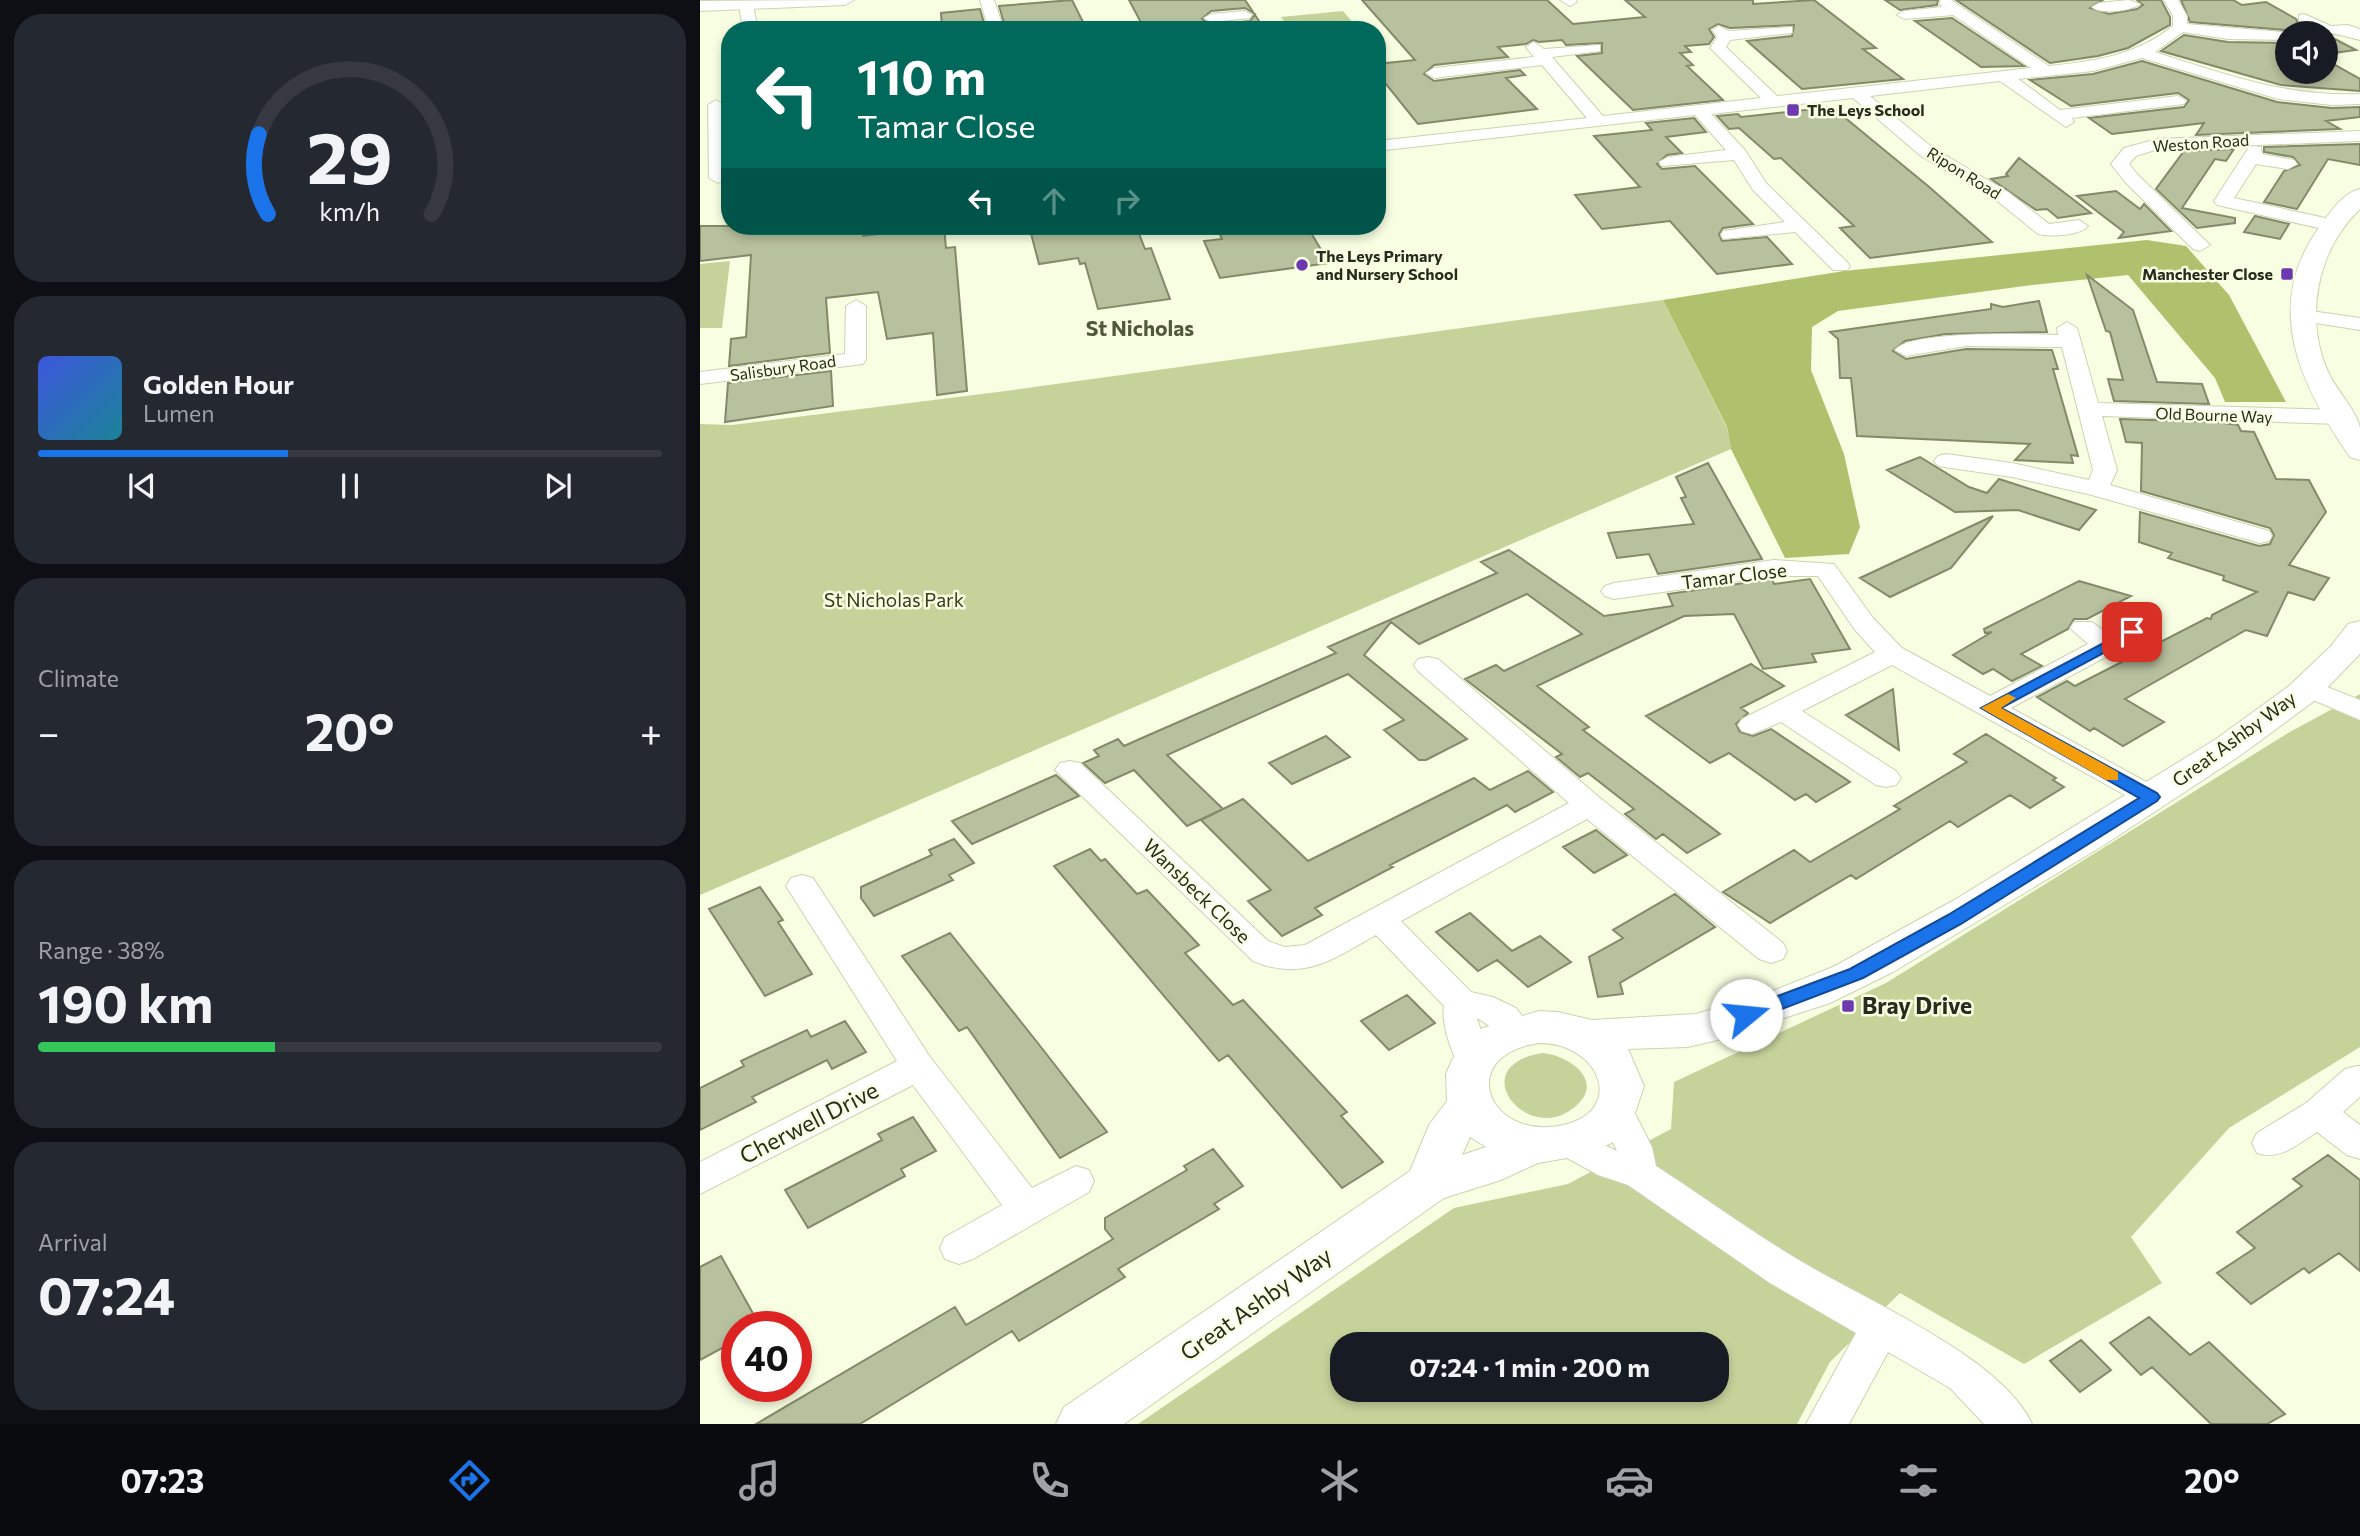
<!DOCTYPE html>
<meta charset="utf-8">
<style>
:root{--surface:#171b24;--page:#242831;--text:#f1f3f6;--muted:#9ea1a6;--line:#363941;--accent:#1a73e8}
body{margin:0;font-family:Commissioner,sans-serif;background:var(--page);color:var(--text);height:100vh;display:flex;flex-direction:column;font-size:26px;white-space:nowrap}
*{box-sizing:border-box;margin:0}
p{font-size:23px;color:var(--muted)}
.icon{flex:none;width:38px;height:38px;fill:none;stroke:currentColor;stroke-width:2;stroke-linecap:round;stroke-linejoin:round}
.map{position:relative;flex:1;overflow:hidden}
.drawer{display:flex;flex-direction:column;gap:14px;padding:14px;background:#0d0f14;width:700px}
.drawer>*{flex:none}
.hud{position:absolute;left:21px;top:21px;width:665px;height:214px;border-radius:28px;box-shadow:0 4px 10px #0003;background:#00695c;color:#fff;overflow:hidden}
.buttons{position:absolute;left:1575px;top:21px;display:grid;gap:14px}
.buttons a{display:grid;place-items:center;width:63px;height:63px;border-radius:50%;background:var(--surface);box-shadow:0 4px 10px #0003;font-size:35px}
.speed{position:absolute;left:21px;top:1311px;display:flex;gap:14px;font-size:35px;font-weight:700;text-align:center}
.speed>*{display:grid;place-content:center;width:91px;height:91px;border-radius:50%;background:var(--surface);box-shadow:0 4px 10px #0003;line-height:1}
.speed .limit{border:10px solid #d22;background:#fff;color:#111}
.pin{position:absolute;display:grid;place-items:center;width:60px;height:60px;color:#fff;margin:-30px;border-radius:14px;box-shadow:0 4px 10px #0006}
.me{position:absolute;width:77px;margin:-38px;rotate:73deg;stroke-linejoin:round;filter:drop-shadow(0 0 5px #0008)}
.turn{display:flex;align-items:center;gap:24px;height:147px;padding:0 21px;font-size:32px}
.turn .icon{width:91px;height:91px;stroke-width:2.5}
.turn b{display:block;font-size:49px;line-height:60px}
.lanes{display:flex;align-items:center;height:66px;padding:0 21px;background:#0003;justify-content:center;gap:35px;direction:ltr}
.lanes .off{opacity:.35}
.big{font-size:52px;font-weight:700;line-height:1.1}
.drawer .widget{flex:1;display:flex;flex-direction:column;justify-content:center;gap:10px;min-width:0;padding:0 24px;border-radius:28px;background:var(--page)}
.drawer .dial{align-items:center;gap:0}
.dial svg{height:182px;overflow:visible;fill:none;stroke:var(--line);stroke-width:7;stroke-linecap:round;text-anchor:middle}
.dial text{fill:var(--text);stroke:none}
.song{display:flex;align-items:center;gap:21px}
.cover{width:84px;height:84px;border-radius:10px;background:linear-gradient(135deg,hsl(230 70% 55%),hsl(190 70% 35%))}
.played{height:7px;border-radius:4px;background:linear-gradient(90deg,var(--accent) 40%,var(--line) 40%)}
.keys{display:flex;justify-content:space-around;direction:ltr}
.heat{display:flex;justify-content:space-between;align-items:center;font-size:38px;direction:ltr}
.charge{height:10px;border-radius:5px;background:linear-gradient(90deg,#34c759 38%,var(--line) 0)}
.trip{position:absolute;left:630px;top:1332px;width:399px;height:70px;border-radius:28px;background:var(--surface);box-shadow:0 4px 10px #0003;font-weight:700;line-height:70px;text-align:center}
.tabs{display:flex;height:112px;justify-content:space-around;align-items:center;background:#090b0e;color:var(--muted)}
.tabs .icon{width:49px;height:49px}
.tabs .selected{color:var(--accent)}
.tabs b{font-size:32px;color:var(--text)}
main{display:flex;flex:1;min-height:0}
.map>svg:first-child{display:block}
</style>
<main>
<section class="drawer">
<div class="widget dial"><svg viewBox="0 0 100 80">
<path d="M14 69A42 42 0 1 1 86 69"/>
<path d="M14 69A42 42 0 0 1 10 34" stroke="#1a73e8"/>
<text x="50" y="56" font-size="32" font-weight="700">29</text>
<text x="50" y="72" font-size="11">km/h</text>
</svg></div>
<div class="widget">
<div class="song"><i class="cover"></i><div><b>Golden Hour</b><p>Lumen</p></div></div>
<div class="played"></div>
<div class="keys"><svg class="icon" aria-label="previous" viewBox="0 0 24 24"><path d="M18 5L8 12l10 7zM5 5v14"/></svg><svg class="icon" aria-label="pause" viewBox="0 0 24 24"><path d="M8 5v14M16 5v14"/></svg><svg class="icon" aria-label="next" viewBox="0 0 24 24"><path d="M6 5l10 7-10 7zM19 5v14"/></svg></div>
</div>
<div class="widget"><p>Climate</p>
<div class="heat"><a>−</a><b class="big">20°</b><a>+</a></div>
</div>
<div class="widget"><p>Range · 38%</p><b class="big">190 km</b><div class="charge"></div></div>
<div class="widget"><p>Arrival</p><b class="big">07:24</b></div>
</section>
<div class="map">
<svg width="1660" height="1424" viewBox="0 0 1660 1424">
<rect width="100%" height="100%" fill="#f7fee1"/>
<path fill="#c5d39b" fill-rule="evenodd" d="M643,11L659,30H591L581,17Z
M30,261L22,328H0V264Z
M963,300L1027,428L1031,449L0,895V424L32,425L306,391Z
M1660,694V1047L1529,1128L1431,1237L1462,1283L1324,1364L1200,1293L1130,1362L1097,1424H438L754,1208L868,1184L971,1129L974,1082L1186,983L1588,733ZM642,1344H1017V1390H642Z
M843,1053C866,1055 904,1078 878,1104C830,1151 760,1065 843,1053Z"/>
<path fill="#afc16d" d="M1447,240L1486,246L1529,295L1586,402H1525L1515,378L1428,275L1332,285L1138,311L1112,327L1111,370L1144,454L1160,527L1149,554L1085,558L1031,449L1027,427L963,300L1144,271Z"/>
<path fill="#b8c19e" stroke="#828a69" stroke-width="2" fill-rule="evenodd" d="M372,0L387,30H306L299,6Z
M429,0H545L565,30H445ZM545,8L555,14L550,21L511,25L502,19L511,11Z
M662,0H847L873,24L945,17L925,0H1053V4L1114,0L1176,48L1163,49L1203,79L1102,89L1047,41L1092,36L1094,25L1030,28L1018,24L1009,29L1014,37L1009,44L985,46L991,52L980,53L993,65L987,66L1023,100L933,110L877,56L902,53V43L866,45L862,40L839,42L833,40L826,44L798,47L808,57L734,65L724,74L734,81L820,70L825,75L806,78L837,109L718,124L677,73V64L715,60Z
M1185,0H1238L1237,5L1200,10Z
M1256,0H1403L1390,8L1409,14L1437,9L1443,5L1437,0H1461L1470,17V25L1428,48L1398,56L1350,63Z
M1481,0H1533L1542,5L1566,2L1596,19L1598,23L1621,33L1490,22Z
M280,9L286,30H242L241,13Z
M1252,18L1324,66L1281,67L1215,21Z
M1626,34L1627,35L1656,50L1626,54Z
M1484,35L1528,42L1587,43V72H1626V60L1660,79V91L1581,85L1461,51Z
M1442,61L1577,102L1632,108L1660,107V117L1626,121L1640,129L1496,135L1504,123L1412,134L1389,118L1484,107L1489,100L1478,93L1371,106L1330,80L1393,74Z
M1132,107L1228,186L1292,242L1170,258L1140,228L1154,226L1081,158L1074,159L1039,128L1029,129L1017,116L1038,114L1041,117Z
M994,118L1006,132L966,137L982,153L967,155L957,164L962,169L995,166L1053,224L1023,228L1019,234L1022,241L1067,237L1092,264L1017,274L970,221L902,229L875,195L940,187L894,136L952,130L946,123Z
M1660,144V165L1628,159L1597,209L1564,202L1584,171L1600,165L1593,157L1564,152V147Z
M1534,149L1526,161L1515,159L1482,208L1535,218V223L1497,228L1456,189L1484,151Z
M1319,158L1391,213L1358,218L1347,209L1336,210L1291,179L1308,176L1306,174Z
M1416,191L1440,209L1444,204L1471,231L1419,238L1424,232L1377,196Z
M1555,216L1589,224L1580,239L1544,232Z
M0,226H162L163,236L218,229V226H244L246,248L255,247L267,391L237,395L233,333L187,339L178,292L126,298L130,353L29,366L31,339L46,337L51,255L0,261Z
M329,226H436L445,249L451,248L470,299L398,309L385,263L380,264L378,258L339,264Z
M527,226H607L629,263L520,278L504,241L522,239L519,232L529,230Z
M1387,275L1433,310L1457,382L1502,384L1509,404L1414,401L1408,379L1423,380L1410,332L1406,331Z
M1339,301L1347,332L1246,334L1205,341L1193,351L1206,359L1266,349L1352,350L1358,369H1353L1378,456L1371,455L1373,463L1315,460L1330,444L1157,436L1151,378H1140L1138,339L1130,332L1291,309V304L1303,307Z
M131,371L133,406L25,422L28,383Z
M1420,419L1516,422L1538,425L1541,431L1554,432L1576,479L1609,480L1626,512L1589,565L1629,578L1614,600L1588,592L1567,636L1546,630L1425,699L1464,722L1423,746L1394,728L1390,731L1337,697L1367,681L1375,686L1507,618L1511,619L1512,615L1557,592L1523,580L1524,576L1468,558L1472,553L1439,542L1440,512L1559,546L1570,544L1574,535L1570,528L1441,491L1442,443L1426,442Z
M1220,457L1269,487L1287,493L1299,479L1396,510L1379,530L1318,510L1255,512L1187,470Z
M1008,463L1062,559L958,574L949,554L917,558L908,533L994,524L981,498L986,497L976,477Z
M1293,516L1251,568L1190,597L1160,578Z
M809,550L904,616L973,606L968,594L1072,579L1074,584L1110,579L1150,649L1112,654L1116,662L1063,669L1034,614L984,616L837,686L889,727L883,730L1020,834L987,853L963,834L956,839L925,814L934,809L888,773L880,777L856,757L862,754L765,679L796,665L804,671L882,634L827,594L719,644L691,622L664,655L767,739L726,760H719L684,730L704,720L648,674L467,755L523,809L487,826L434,770L405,783L383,763L399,756L394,750L418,739L424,746L442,738L636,653L628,647L797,573L781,562Z
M1379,581L1431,596L1387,619H1374L1368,629L1321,654L1342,666L1312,681L1293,669L1283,674L1253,655L1292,632L1285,633L1284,629Z
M1051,664L1084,686L1041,708L1048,713L1036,724L1040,732L1053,736L1071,729L1150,782L1116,802L1106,794L1095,800L1029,753L1010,763L946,716Z
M1193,689L1199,750L1146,715Z
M1286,734L1356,778L1353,780L1364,787L1330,808L1310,795L1258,827L1250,821L1156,879L1151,875L1070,923L1023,892L1094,850L1110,862L1200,809L1194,806L1267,762L1254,754Z
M626,736L650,757L592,784L569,763Z
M828,771L853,792L815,812L807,805L690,865L693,867L615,908L622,915L582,936L548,901L571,890L501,820L543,799L608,861L774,778L790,790Z
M356,775L379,796L272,844L252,821Z
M896,830L927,855L894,873L863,847Z
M254,839L274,863L249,875L253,880L174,916L161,898V887L232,855L229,850Z
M390,849L401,861L405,859L437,894L447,890L499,945L485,953L533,1005L543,1000L647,1112L641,1116L683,1162L642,1188L528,1055L519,1061L354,866Z
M60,887L83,920L78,922L112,974L65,996L9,909Z
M975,894L1015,927L920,983L923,994L898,997L889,957L923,938L913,930Z
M770,913L812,951L840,936L871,962L828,987L797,960L778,971L736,932Z
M250,933L337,1042L407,1132L360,1158L267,1027L259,1031L202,956Z
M707,995L735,1023L689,1050L661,1021Z
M145,1021L166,1052L132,1069L127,1060L52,1097L56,1102L0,1130V1088L44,1066L41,1061L107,1030L111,1037Z
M213,1117L236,1151L201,1169L205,1176L108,1228L85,1190L182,1140L178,1134Z
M513,1149L543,1186L514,1204L519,1209L418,1269L425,1277L319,1341L312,1331L160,1424H56L255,1307L266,1325L413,1239L405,1229V1218L487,1170L484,1166Z
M1628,1155L1660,1180V1271L1639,1253L1609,1273L1604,1268L1551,1304L1517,1273L1555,1248L1537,1232L1602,1186L1593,1179Z
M21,1256L60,1326H37V1340L0,1360V1267Z
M1449,1317L1490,1355L1509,1342L1585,1414L1567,1424H1511L1452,1367L1441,1375L1410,1343Z
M1381,1340L1411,1370L1380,1392L1350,1361Z"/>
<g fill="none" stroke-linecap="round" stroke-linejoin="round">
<g stroke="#cbd4b1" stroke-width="2">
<path id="minor" d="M280,0H294L304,30H289Z
M860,0H876L877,2L870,6Z
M1241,0H1251L1349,66C1395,61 1435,56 1473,26V16L1464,0H1478L1487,16V24L1593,33H1587V40L1528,39L1483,32L1455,52C1523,74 1587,97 1660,94V104L1632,105L1578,99L1442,58L1393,71L1318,79L1360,110L1478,96L1486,101L1484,104L1372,118L1374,122L1366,127L1300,81L1170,96L1233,148L1308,192L1349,224L1379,220L1388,226C1380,236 1351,237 1338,234L1296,200L1221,156L1153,98L1011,114L1045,150L1066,183L1147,262L1150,266L1147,270H1133L1095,232L1023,239L1021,235L1023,231L1085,222L1053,190L1034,160L962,166L959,162L968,157L1026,150L995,115L677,151V141L887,118L842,65L734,78L726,73L734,68L834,57L826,47L834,42L844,49L900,45V51L852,57L903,116L1061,98L1010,48L1017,37L1012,30L1019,26L1029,31L1092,27V33L1030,40L1026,47L1077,96L1331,68L1253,15L1204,19L1197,15L1204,11L1242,7L1239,3Z
M1429,0L1440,4C1431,11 1401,15 1392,7L1399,3Z
M46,1L53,5L58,30H43L39,5Z
M545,11L552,15L550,18L511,22L504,18L511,14Z
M1604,14L1631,26L1648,25L1660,29V40C1636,33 1623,34 1599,21V15Z
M16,100L24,105L27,178L18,183L9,178L8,105Z
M1660,131V141L1458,149L1436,156L1429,164L1437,174L1510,245L1500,251L1493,249L1425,182L1411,164L1424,148L1457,139Z
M1555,146L1561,147L1562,154L1594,160L1597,164L1588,169L1556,164L1534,198L1639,221L1641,225L1639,229L1632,231L1517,205L1514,201L1549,147Z
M156,300L166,306V359L163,364L0,384V372L145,354L146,306Z
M1604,310L1660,318V330L1597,320L1594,316Z
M1367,322L1377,328L1398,403L1639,410L1650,417L1639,424L1402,416L1417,470L1410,485L1569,531L1572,536L1569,541L1560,543L1392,495L1312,477L1238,466L1234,461L1238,456L1246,454L1312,463L1389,480L1393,470L1362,347L1266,346L1206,356L1195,350C1210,330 1331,334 1358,335L1357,328Z
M1074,560L1134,564L1173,618L1202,648L1290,696L1388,644L1370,628L1374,622H1392L1408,634L1432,624L1441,626L1445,632L1441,638L1311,708L1461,790L1466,797L1461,804L1451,807L1441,804L1192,665L1102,711L1196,771L1201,778L1196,785L1186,787L1176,785L1081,722L1052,734L1042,731L1038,725L1042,719L1175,652L1155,630L1118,576H1074L914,599L905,596L901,591L905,586L914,583Z
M728,657L738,659L900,798L1083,943L1087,951L1083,959L1071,963L1059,959L887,819L701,921L771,992L793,997L816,1008L833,1030L828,1039C805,1046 796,1028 777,1018L791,1062L786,1071L774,1075L762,1071C752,1054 741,1026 744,1006L676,935C633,959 604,982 553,961L355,770L360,763L370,761L380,763L568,941L585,947L605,945L869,803L718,671L714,665L718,659Z
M1607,679L1660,700V720L1597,693L1593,687L1597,681Z
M102,875L113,878L230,1057L332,1188L376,1166L389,1170L394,1181L389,1192L273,1259L259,1264L245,1259L240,1248L245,1237L302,1205L213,1085L0,1194V1162L197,1061L86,886L91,878Z
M1657,1066H1660V1097L1643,1112L1660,1125V1159L1647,1155L1617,1132C1598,1144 1580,1161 1557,1153L1552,1143L1557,1133L1606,1103L1645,1069Z
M916,1098L929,1102L952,1147L956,1166C1004,1197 1050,1231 1099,1260C1163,1299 1302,1357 1332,1424H1284L1250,1388L1188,1352L1149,1424H1106L1156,1333L1070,1283L928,1185L898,1175L858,1153L853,1143L858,1133L871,1129L917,1151L898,1112L903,1102Z"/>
</g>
<g stroke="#cbd4b1" stroke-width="2">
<path id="tertiary" d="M154,0L145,5L0,11V1Z
M1660,189V209C1617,250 1604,317 1628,372C1636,390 1655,408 1660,427C1660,437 1660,450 1660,460L1650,457C1600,385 1561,305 1621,225C1631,211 1643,193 1660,189Z
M1660,621V654L1614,701L1541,755L1404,845L1193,972L1130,1003L1014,1041L987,1047L928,1049L944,1086L932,1122L915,1141L890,1154L838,1163L801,1180L744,1198L424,1424H356L364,1407L710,1171L729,1125L747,1101L746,1074L752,1060L768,1038L780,1029L839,1011L858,1012L892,1020L996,1014L1070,992L1133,967L1256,899L1516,739L1589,686L1631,646L1648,624ZM839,1043C901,1043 926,1111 863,1125C789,1142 753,1056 839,1043ZM770,1137L786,1147L762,1155Z"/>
</g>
<use href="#minor" fill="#fff" fill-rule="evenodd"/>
<use href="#tertiary" fill="#fff" fill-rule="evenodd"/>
</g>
<path fill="#1a73e8" stroke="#114b97" stroke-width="2" d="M1432,628L1439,632L1437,635L1301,708L1457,793L1460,797L1457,801L1261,924L1163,978L1053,1020H1040L1037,1015L1040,1010L1150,969L1248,915L1439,798L1281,708Z"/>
<path fill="#f59e0b" d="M1308,694L1316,698L1301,708L1418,772V780H1406L1281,708Z"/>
<g fill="#6d39b0" stroke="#f7fee1" stroke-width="2.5">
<rect x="1086" y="103" width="14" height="14" rx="3.5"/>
<circle cx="602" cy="265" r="7"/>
<rect x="1580" y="267" width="14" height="14" rx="3.5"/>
<rect x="1141" y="999" width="14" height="14" rx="3.5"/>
</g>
<g text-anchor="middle" stroke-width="5" stroke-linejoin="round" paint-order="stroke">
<g font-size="16" font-weight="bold" fill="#282c1e" stroke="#f7fee1" text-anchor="start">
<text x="1107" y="116">The Leys School</text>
<text x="616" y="262">The Leys Primary<tspan x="616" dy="18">and Nursery School</tspan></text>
<text x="1573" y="280" text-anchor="end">Manchester Close</text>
</g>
<g font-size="16" fill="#282c1e" stroke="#f7fee1">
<text transform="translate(1501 143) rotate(-4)" y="6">Weston Road</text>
<text transform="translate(1264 173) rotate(32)" y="6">Ripon Road</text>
<text transform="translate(83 368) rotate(-8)" y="6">Salisbury Road</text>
<text transform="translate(1514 415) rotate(2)" y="6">Old Bourne Way</text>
</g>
<g font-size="19" fill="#282c1e" stroke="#f7fee1">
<text transform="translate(1034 576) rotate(-7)" y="7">Tamar Close</text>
<text transform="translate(1534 739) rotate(-36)" y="7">Great Ashby Way</text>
<text transform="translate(497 891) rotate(44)" y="7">Wansbeck Close</text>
</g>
<g font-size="19" fill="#363d19" stroke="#f7fee1">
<text x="194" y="607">St Nicholas Park</text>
</g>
<g font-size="21" font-weight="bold" fill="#52593b" stroke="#f7fee1">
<text x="440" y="336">St Nicholas</text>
</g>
<g font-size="23" font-weight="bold" fill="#282c1e" stroke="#f7fee1" text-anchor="start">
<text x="1162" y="1014">Bray Drive</text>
</g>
<g font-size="23" fill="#282c1e" stroke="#f7fee1">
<text transform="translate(109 1123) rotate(-27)" y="8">Cherwell Drive</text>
<text transform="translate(556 1304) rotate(-35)" y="8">Great Ashby Way</text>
</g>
</g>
</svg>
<div class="buttons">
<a><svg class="icon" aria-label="sound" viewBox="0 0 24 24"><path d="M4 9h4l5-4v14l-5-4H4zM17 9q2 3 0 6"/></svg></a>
</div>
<div class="speed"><div class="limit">40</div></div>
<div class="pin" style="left:1432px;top:632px;background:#d93025"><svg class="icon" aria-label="arrive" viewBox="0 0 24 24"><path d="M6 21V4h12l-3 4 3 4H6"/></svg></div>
<svg class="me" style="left:1046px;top:1015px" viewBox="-20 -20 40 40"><circle r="19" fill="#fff"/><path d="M0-13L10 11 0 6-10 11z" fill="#1a73e8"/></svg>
<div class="trip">07:24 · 1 min · 200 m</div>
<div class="hud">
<div class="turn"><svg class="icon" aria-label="left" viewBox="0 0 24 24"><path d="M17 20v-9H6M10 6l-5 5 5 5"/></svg><div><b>110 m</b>Tamar Close</div></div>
<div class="lanes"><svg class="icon" aria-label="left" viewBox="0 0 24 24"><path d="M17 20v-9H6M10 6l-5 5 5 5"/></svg><svg class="icon off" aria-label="ahead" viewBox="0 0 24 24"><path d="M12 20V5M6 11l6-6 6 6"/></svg><svg class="icon off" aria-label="right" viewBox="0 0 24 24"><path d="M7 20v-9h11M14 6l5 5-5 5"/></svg></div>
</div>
</div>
</main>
<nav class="tabs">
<b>07:23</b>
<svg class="icon selected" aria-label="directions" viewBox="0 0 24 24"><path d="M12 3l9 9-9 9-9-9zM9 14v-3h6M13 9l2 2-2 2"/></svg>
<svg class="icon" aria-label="music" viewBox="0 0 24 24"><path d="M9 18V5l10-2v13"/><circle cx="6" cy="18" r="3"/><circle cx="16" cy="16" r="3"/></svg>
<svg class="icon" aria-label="phone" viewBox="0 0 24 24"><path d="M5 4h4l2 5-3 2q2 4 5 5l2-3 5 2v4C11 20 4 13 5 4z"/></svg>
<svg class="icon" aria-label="climate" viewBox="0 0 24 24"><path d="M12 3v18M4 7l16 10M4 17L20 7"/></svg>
<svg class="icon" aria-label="car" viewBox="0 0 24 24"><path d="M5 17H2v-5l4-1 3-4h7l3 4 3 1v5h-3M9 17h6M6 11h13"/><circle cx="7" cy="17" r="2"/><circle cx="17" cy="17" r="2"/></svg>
<svg class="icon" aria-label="filters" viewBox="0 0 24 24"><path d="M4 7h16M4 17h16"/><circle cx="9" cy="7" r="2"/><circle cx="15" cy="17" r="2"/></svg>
<b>20°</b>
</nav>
